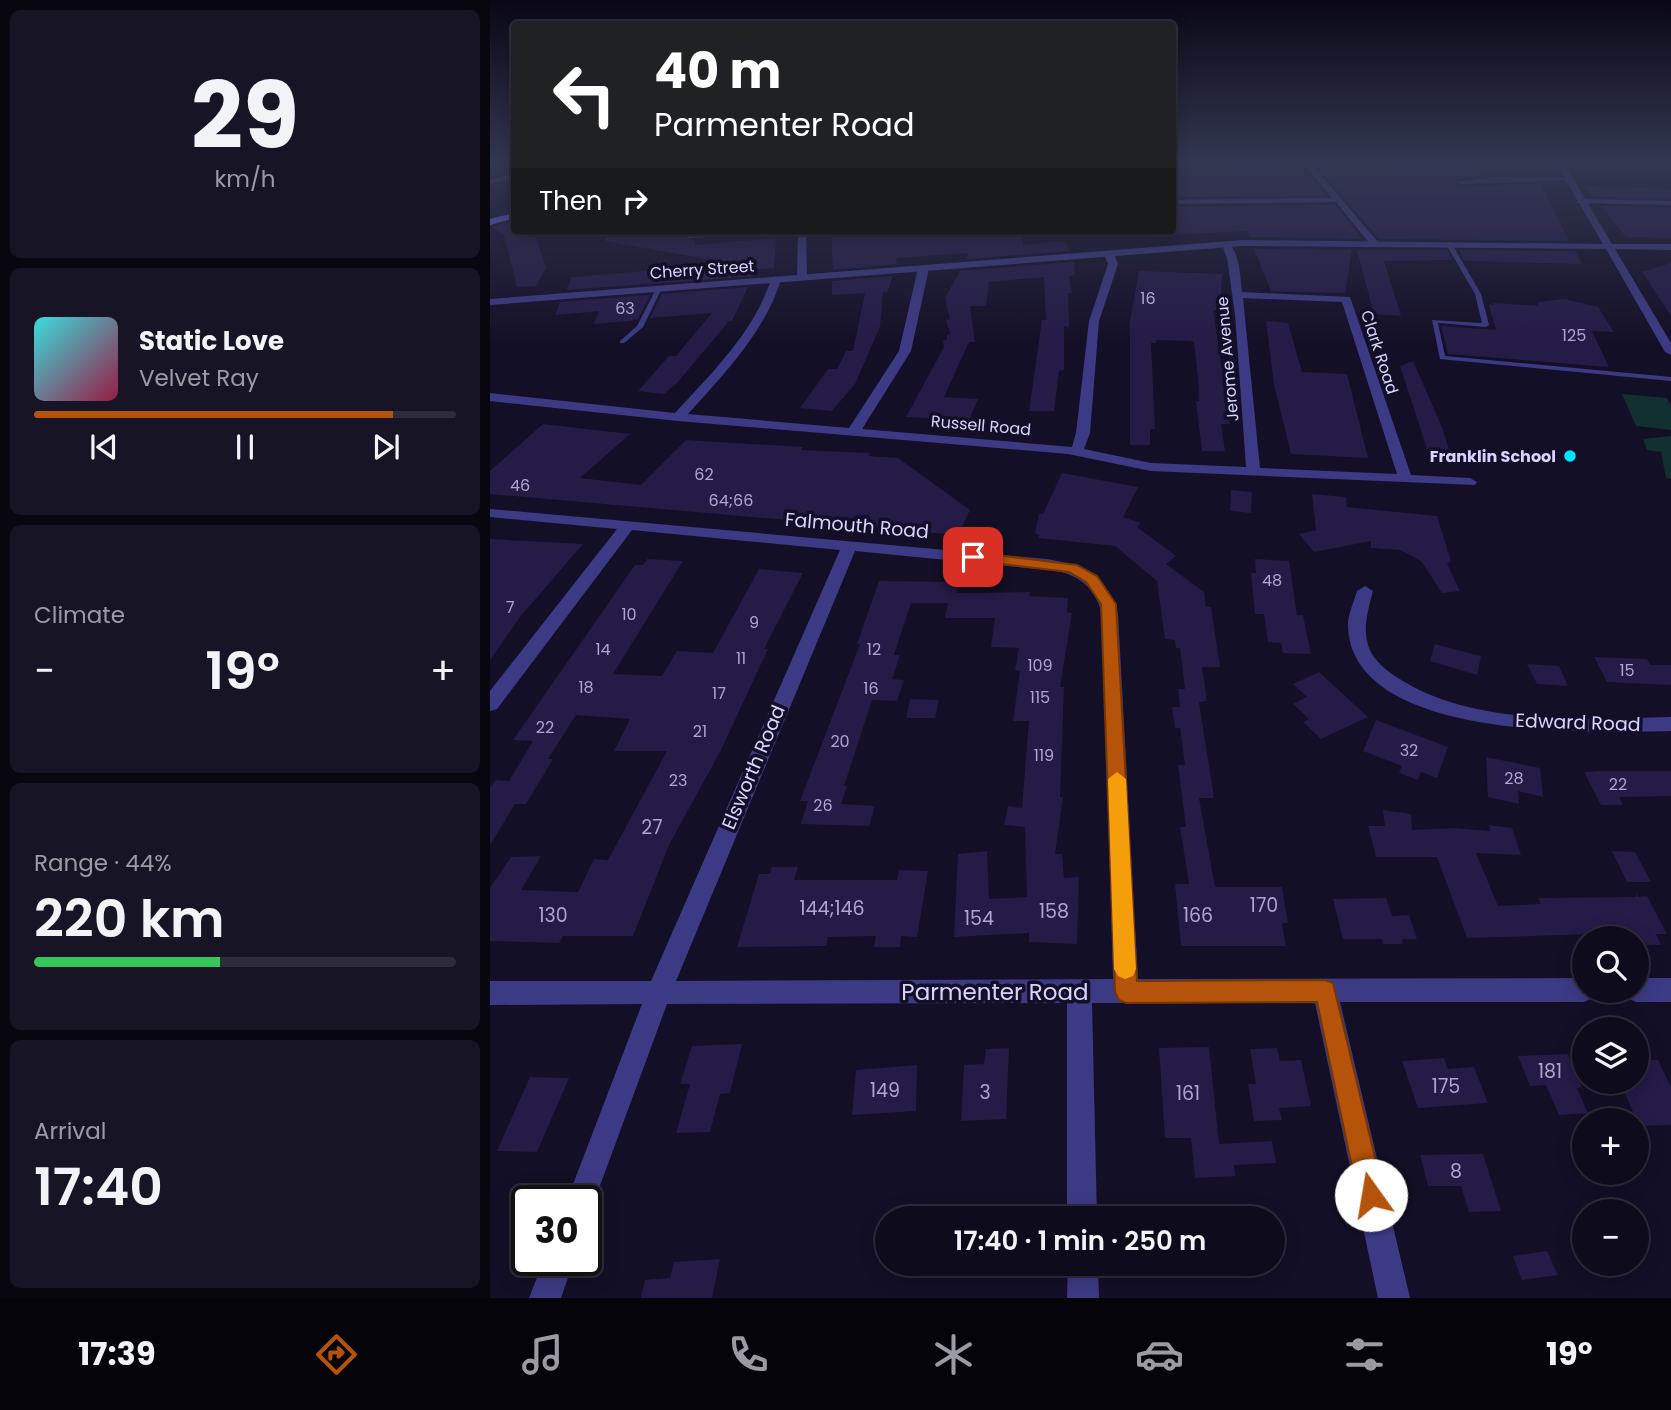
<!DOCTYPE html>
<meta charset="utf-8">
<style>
:root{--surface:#0e0b1c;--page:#171425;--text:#f1f3f6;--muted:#9b9ba3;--line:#2e2b3b;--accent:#b45309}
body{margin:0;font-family:Poppins,sans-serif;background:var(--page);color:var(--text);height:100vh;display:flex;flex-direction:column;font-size:26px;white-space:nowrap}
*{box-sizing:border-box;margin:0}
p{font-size:23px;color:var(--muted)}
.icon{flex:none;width:38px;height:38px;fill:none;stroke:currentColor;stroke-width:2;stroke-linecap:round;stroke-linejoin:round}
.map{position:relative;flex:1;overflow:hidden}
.panel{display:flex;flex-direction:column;gap:10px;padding:10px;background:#08060f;width:490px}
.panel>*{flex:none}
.top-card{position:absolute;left:21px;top:21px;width:665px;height:214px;border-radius:7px;box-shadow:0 4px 18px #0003,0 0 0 2px var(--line);background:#202124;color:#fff;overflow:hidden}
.fabs{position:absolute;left:1082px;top:926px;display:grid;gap:14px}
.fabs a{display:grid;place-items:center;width:77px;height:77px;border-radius:50%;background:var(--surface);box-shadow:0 4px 18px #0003,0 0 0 2px var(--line);font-size:35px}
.speed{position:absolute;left:21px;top:1185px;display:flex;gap:14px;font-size:35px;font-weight:700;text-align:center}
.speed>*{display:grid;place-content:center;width:91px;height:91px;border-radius:50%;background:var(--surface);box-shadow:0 4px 18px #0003,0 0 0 2px var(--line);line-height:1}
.speed .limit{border:4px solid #111;border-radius:10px;background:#fff;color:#111}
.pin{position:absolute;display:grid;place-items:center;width:60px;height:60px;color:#fff;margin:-30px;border-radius:14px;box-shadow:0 4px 10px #0006}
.me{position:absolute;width:77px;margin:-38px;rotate:347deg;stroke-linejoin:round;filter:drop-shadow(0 0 5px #0008)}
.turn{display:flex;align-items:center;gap:24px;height:147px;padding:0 28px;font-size:32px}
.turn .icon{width:91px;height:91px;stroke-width:2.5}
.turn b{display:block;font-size:49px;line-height:60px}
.then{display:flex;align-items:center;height:66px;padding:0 28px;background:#0003;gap:14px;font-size:26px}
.big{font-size:52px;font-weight:600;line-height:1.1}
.panel .tile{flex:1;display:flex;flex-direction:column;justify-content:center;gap:10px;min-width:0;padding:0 24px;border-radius:10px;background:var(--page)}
.panel .dial{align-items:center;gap:0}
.dial b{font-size:91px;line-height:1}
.song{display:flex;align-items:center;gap:21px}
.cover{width:84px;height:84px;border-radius:10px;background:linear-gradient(135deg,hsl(180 70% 55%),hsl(340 70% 35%))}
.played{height:7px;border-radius:4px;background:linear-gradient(90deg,var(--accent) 85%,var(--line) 85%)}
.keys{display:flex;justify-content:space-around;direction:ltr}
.heat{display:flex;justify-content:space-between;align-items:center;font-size:38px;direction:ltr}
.charge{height:10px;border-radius:5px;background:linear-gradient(90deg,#34c759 44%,var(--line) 0)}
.trip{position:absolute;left:385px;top:1206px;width:410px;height:70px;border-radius:35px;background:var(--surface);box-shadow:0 4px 18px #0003,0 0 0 2px var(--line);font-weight:600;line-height:70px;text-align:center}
.tabs{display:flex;height:112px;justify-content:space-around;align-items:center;background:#06040b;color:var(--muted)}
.tabs .icon{width:49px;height:49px}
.tabs .selected{color:var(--accent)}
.tabs b{font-size:32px;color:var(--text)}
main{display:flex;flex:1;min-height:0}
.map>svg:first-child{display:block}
</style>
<main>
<section class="panel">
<div class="tile dial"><b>29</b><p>km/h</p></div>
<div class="tile">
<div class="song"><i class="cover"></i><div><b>Static Love</b><p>Velvet Ray</p></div></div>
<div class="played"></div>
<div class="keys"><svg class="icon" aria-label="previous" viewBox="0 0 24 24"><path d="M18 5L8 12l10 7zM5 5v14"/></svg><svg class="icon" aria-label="pause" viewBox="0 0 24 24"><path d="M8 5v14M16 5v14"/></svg><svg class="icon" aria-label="next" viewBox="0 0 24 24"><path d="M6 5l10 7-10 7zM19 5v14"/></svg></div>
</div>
<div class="tile"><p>Climate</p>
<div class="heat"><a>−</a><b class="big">19°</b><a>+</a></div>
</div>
<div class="tile"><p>Range · 44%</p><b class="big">220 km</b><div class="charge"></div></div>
<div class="tile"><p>Arrival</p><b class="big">17:40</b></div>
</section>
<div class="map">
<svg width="1181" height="1298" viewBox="0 0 1181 1298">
<rect width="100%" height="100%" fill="#130f26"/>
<path fill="#12302f" d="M1132,394L1177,398L1181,407V430L1146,426Z
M1181,436V479L1176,478L1171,452L1157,450L1153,439Z"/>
<path fill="#241b47" d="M760,162H794L801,170H815L836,195L682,197V173L711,172L713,175Z
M902,162H972L980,168H1043L1046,175L1006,174L967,179L964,183L971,187L1051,184L1079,241L889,239L830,170L907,169Z
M1095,186L1181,189V198L1104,197Z
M845,205L872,239L760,237L757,231L682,235V207Z
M1111,206L1181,208V238L1136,237Z
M24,221V231H44L56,268L46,286L27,287L14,235L2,227Z
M116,231H170L205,240V245L286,238L284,268L262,270L265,272L264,276L76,290L82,277L227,265V261L115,241Z
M341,231H533V245L574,241L580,251L476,259L479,253L406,258L407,264L343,270Z
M764,249L862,250L855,293L781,291Z
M867,250H957L962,260L894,261L911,316L884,314Z
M969,250L1085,251L1092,264L975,261Z
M584,262L585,275L579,276L582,293H578L579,327L574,326V370L569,371L564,411H539L552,320H556L554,277L499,282L496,306H480L485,342H479L454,397L488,399L479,420L416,417L454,347L453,340H457V335L460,334L456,320L460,319L455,298L470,271Z
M1181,263V316L1152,272Z
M649,271L732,274L730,310H723L740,424H731L735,451H712L706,401H709L708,378L704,342L700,341L666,340V343H661L665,429H660V445H640V321Z
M403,276L397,292H393L390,327L365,384L342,411L310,408L338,369H347L356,351H363L375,293L342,295V281Z
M258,287L242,321H239L187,383L174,394L148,391L179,356H186L222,313L160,318L172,294Z
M160,295L148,319L139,321L104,324L109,311L65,315L70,302Z
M1074,299L1108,307L1124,332L1102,331L1119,367L958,354L951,326L1006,330L999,305H1004L1003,303L1048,306V302Z
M776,321L798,323L812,372L857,374L878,458L801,454L784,385Z
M923,361L952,427L964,465L943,464L939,455L910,366Z
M53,424L140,434L90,478L151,485L196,440L313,447L311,450L380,453L378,456L408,458L480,510L468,535L0,494V471Z
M572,473L648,487L633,517L651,523L647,527L686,556L676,564L714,592L716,607H721L730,667H712L717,701L709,702L724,798H709L725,887H792L798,923H792L796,946H691L685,884H699L690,827H696L688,765H695L690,728H685L682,707H690L688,689H695L690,648H686L685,640L675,639L667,581L625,546L548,538L549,535L545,534L549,514H553Z
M741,490L762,492L761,513L740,511Z
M822,494L856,497L857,507L947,516L961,561L957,563L970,591L952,593L931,561L910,550L881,548V541L824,552L809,534L826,530Z
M0,539L93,544L30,617L0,660Z
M157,559L193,561L123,674L172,676L187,651L223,653L269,569L313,573L274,649H278L230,752L179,845L143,936H73L69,943L0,941V888L21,857L51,856L31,890L88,892L104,859L118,860L177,751H124L140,719L86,715L58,759H63L36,804H25L0,845V788L5,780L19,781L43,741L23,740L145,565H153Z
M765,559L799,561L807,615H813L821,654L793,653L791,643L778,642L774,614H765L761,573H766Z
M389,581L469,582L467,593L540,592L539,596L578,598L577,612L582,613L570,687H574L570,797H573L565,854H572L574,878L589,877L587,944L539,942V933L464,937L468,854L497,851L499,899L537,897L535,827L514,825L518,806L532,808L539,721H523L530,671L525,670L529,648L501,647L505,618H455L458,603H421L404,655H410L402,679L414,680L407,701L382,700L354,786H357L351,804L385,806L379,826L311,824L318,801H310L370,644H367Z
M945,644L991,656L987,675L940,661Z
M1104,657L1157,659L1160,665H1181V685L1117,682Z
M1037,664L1069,666L1078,686L1047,684Z
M829,672L878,717L831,739L813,722L819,719L803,704L817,697L803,684Z
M420,699L449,700L445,718H416Z
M886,720L958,747L947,778L931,772L928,780L909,773L912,766L873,751Z
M996,757L1050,768L1053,797L1028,791L1029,804L998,797Z
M1108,771H1181V796L1129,797L1133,805H1111L1094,772Z
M893,810L921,814L922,830L964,828L1000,831L999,825L1022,828L1031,855L986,853L1008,906L1051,904L1048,898L1146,897V892L1148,897L1157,896L1177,934H1166L1171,945H1146V938H1138L1135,933L977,938L947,857H886L878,826H895Z
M1122,851L1145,852L1161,882H1137Z
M282,867H308L304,880H407L409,870L438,871L427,937L411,936L410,947H384L386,936L338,937L336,946L247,947L269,874H280Z
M896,898L902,916L919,915L927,939H912L913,944H893L892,939H853L843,899Z
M1146,1026L1162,1060H1168L1181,1087V1125L1149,1126L1130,1082H1146Z
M252,1044L240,1093L230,1094L220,1132L186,1133L200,1084H190L202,1046Z
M719,1047L729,1144L782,1141L786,1163L744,1165L745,1176L705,1178L701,1138H675L669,1048Z
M519,1048L516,1119L471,1121L474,1065L494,1064L496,1049Z
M787,1048L790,1061L811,1060L821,1106L789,1108L792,1120L764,1121L758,1084H766L760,1049Z
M1078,1054L1092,1087L1087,1088L1098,1113L1069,1115L1056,1085L1040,1086L1028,1056Z
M954,1058L958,1069L984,1067L998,1103L928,1108L912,1061Z
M427,1065L426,1111L362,1115L366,1070Z
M40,1077L79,1078L47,1152L7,1151Z
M993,1154L1011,1211L979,1212L971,1186H938L930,1155Z
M1057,1251L1068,1275L1032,1280L1023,1256Z
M230,1259L222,1298H151L155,1280L180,1278L184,1262Z"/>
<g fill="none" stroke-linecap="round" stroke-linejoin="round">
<path fill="#3d3a85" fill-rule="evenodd" d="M1069,163L1149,166L1151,167L1149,168L1067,165Z
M959,242L962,244L991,294L999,325L996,327L948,323L955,356L1181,377V381L950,359L942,320L992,323L985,294L956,244Z
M167,287L172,288L153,327L134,343H130V341L147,326Z"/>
<path fill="#3d3a85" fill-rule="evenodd" d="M725,162L721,164L682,168V164Z
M812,162H820L887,241V245H881L846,202L682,204V200L842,198Z
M24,174V178L0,184V180Z
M1006,177L1078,178L1082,180L971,184L967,182Z
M1089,199L1181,201V205L1086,203Z
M173,231H271L267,234L199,238Z
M308,231H316L317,277L312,280L307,277Z
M737,242C750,251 750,277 752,292L860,297L921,475L980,478L987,482L985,485L661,471L578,454L188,421L0,401V393L185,413C221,374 265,331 281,279L286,276L291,279C276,331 233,375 198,414L359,428L409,351L428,268L433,265L438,268V273L421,351L372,429L582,447L586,433L599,321L618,264L614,254L619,251L624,254L628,264L609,321L600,433L594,449L661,463L756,467L745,314L737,258L732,245ZM753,298L852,302L907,474L770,468Z
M0,509L557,559C592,565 619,577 628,614L648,979L1094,978V990H1106L1103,998L1094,1002H850L920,1298H888L825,1003H602L607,1218H577V1003L177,1004L101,1210L96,1212V1200H77L152,1004L0,1005V981H161L350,550L142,530L7,709L0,711V691L127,529L0,517ZM365,551L568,571C592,577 606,590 612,614L623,979L186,981Z
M875,586L883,591C878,611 872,628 879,648C884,661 897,671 908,678C984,727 1095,719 1181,717V731C1103,733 863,741 858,627C857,616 864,602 867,591Z
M1146,978H1181V1002H1146L1137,998L1134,990H1146Z
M54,1260H84L71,1298H39Z
M578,1264H608L609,1298H577Z"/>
<path fill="#3d3a85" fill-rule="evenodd" d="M1065,162H1073L1122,244H1181V250L1125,249L1181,343V355L1175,352L1116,249L753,246L0,305V299L753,240L1113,244Z"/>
<path fill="#6f6bff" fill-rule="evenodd" d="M24,213V218L0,225V219Z"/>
</g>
<linearGradient id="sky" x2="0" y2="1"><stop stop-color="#0a0815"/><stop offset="0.47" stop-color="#333752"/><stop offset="1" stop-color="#333752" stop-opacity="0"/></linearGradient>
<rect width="1181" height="344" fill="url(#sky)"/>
<path fill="#b45309" stroke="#753606" stroke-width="2" d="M483,552L587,565L607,576L626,604L647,981L835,980L843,983L894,1195L891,1205L881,1209L872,1205L868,1195L827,1002L636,1003L629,1000L625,992L611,604L596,582L579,572L478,560L476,557Z"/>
<path fill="#f59e0b" d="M627,772L636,779L646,969L643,976L635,979L628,976L624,969L618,779Z"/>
<circle fill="#00e5ff" stroke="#130f26" stroke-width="2.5" cx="1080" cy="456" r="7"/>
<g text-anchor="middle" stroke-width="7" stroke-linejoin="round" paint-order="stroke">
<g font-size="16" fill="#d9d4ff" stroke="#130f26">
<text transform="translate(212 269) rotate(-4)" y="6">Cherry Street</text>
<text transform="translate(890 352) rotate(72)" y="6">Clark Road</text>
<text transform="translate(737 359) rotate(-95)" y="6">Jerome Avenue</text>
<text transform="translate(491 425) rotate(5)" y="6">Russell Road</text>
</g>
<g font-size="16" fill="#aca6d1">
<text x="658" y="304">16</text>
<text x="135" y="314">63</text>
<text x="1084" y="341">125</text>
<text x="214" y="480">62</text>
<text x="30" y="491">46</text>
<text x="241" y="506">64;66</text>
<text x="782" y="586">48</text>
<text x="20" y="613">7</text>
<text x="139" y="620">10</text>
<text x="264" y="628">9</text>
<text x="113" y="655">14</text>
<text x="384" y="655">12</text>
<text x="251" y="664">11</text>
<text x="550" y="671">109</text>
<text x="1137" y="676">15</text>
<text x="96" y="693">18</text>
<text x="381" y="694">16</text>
<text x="229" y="699">17</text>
<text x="550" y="703">115</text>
<text x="55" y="733">22</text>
<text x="210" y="737">21</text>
<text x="350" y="747">20</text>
<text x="919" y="756">32</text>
<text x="554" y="761">119</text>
<text x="1024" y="784">28</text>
<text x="188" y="786">23</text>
<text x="1128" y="790">22</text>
<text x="333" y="811">26</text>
</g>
<g font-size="16" font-weight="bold" fill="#d9d4ff" stroke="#130f26" text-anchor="end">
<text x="1066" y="462">Franklin School</text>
</g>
<g font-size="19" fill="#d9d4ff" stroke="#130f26">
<text transform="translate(367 525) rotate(5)" y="7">Falmouth Road</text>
<text transform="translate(1088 722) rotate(2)" y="7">Edward Road</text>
<text transform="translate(263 767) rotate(-67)" y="7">Elsworth Road</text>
</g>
<g font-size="19" fill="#aca6d1">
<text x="162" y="834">27</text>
<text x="774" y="912">170</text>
<text x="342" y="915">144;146</text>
<text x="564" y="918">158</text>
<text x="63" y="922">130</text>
<text x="708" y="922">166</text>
<text x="489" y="925">154</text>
<text x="1060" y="1078">181</text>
<text x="956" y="1093">175</text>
<text x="395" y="1097">149</text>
<text x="495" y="1099">3</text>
<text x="698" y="1100">161</text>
<text x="966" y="1178">8</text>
</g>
<g font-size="23" fill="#d9d4ff" stroke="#130f26">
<text x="505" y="1000">Parmenter Road</text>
</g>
</g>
</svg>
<div class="fabs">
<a><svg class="icon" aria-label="search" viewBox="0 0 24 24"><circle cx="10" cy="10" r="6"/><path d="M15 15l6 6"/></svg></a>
<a><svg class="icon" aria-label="layers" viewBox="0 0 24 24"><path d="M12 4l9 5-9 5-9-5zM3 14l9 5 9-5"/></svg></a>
<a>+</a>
<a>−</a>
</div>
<div class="speed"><div class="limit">30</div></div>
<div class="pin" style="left:483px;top:557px;background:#d93025"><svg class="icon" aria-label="arrive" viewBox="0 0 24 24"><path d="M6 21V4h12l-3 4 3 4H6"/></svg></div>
<svg class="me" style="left:881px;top:1195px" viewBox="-20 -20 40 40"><circle r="19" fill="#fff"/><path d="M0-13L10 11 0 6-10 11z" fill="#b45309"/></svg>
<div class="trip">17:40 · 1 min · 250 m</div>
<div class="top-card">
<div class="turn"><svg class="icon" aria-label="left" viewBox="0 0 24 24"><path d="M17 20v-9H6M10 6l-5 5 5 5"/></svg><div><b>40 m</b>Parmenter Road</div></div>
<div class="then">Then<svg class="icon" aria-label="right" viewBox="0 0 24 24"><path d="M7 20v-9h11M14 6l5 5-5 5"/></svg></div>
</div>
</div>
</main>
<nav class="tabs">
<b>17:39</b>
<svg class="icon selected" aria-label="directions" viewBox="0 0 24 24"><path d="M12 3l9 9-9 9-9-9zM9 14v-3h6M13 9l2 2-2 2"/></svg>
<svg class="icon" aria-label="music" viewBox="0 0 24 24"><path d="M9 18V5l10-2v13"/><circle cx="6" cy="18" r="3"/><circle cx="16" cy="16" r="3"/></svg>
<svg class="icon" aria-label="phone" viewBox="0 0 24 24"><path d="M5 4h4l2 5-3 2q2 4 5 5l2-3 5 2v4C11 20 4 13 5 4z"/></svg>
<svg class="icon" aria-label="climate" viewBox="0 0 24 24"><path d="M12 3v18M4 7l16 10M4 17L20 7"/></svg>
<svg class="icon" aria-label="car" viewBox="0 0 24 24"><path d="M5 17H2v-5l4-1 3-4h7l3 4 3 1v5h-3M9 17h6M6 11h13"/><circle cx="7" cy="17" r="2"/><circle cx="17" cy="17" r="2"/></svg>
<svg class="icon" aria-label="filters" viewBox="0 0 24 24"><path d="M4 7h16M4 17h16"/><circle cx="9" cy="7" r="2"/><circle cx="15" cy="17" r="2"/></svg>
<b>19°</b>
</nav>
